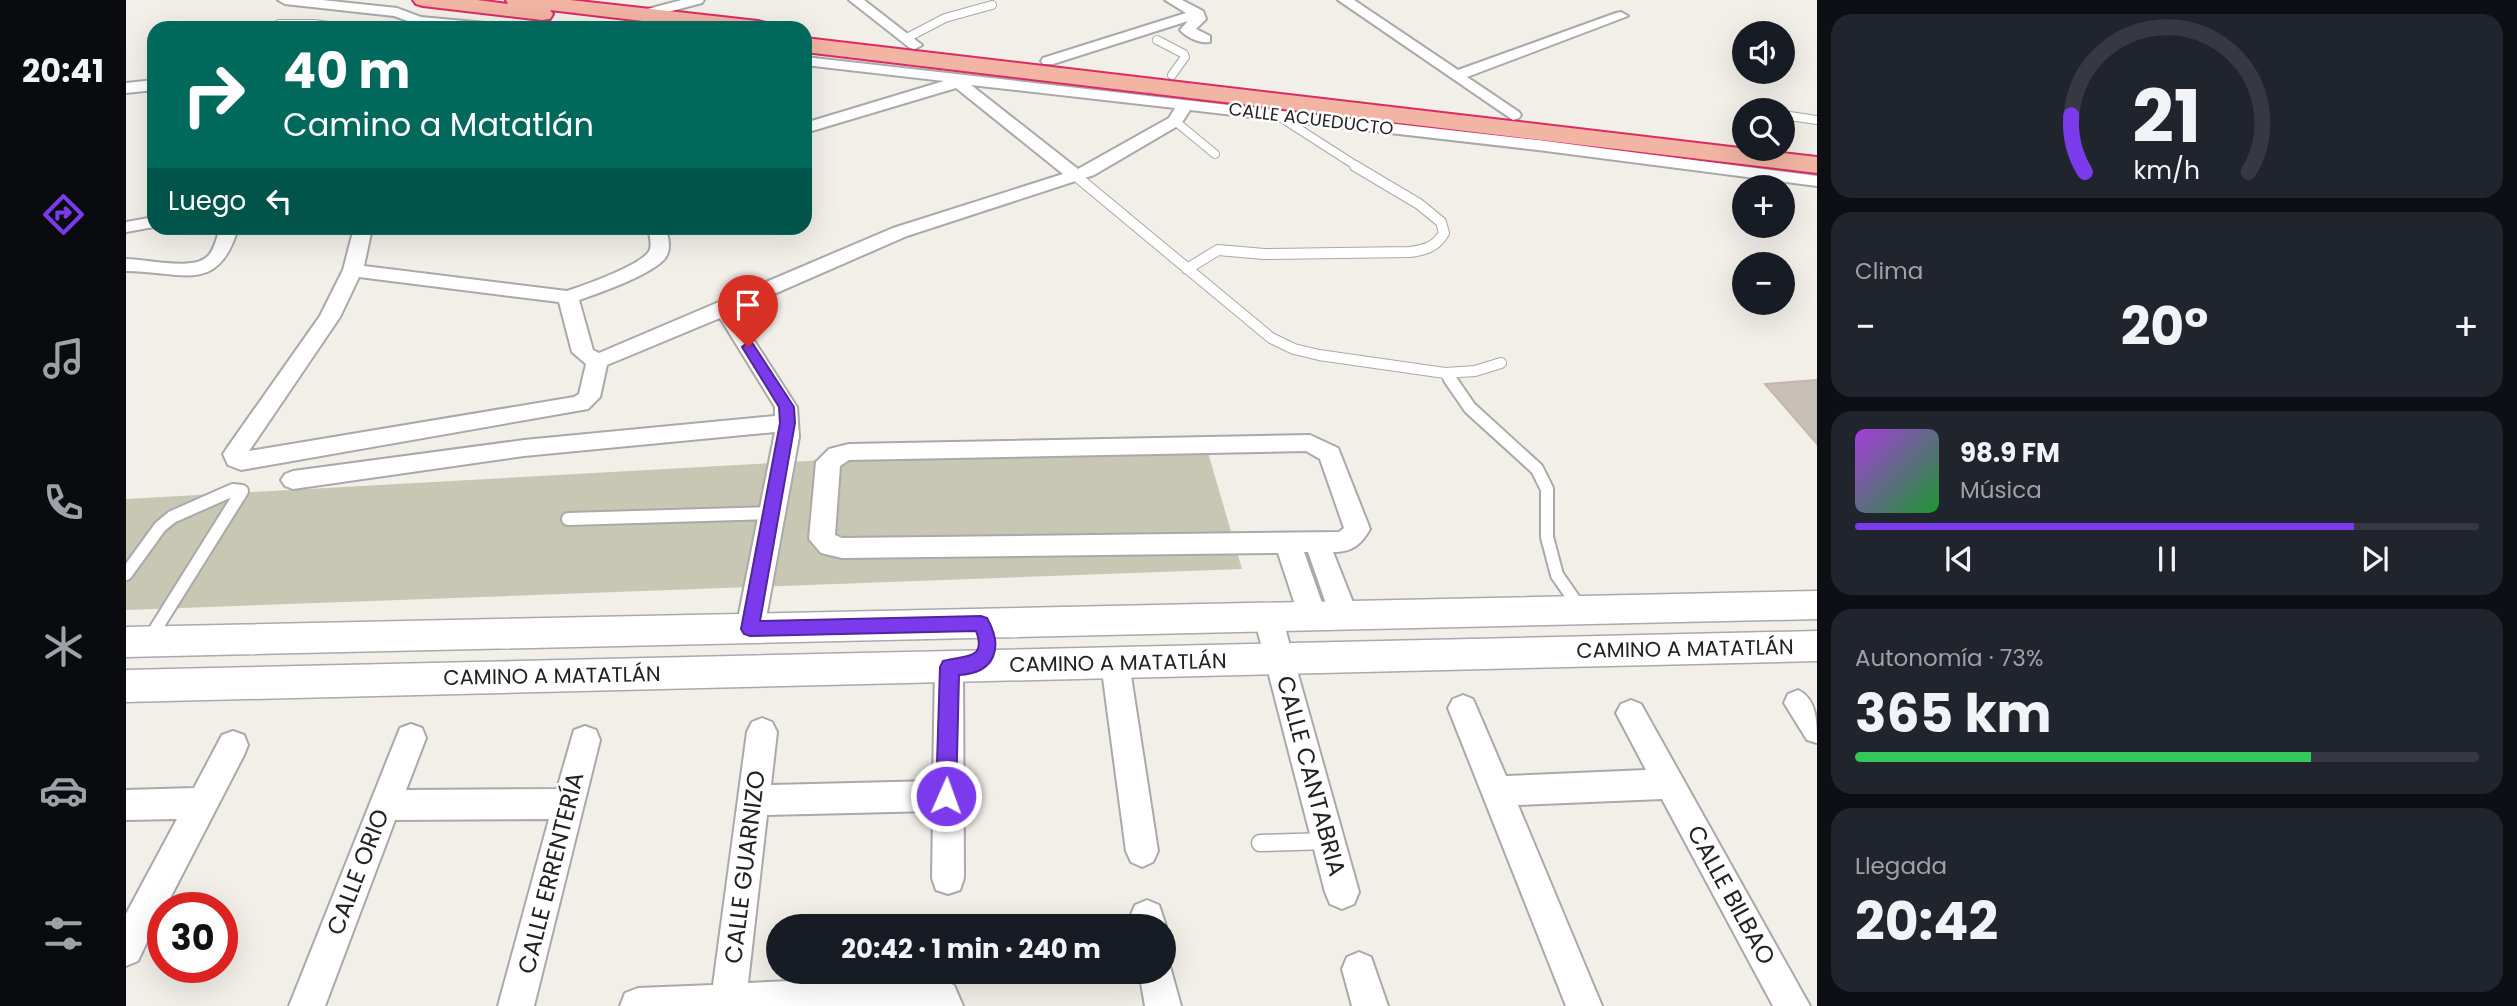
<!DOCTYPE html>
<html lang="es">
<meta charset="utf-8">
<style>
:root{--surface:#171b24;--page:#20242c;--text:#f1f3f6;--muted:#9ea1a6;--line:#363941;--accent:#7c3aed}
body{margin:0;font-family:Poppins,sans-serif;background:var(--page);color:var(--text);height:100vh;display:flex;flex-direction:column;font-size:26px;white-space:nowrap}
*{box-sizing:border-box;margin:0}
p{font-size:23px;color:var(--muted)}
.icon{flex:none;width:38px;height:38px;fill:none;stroke:currentColor;stroke-width:2;stroke-linecap:round;stroke-linejoin:round}
.map{position:relative;flex:1;overflow:hidden}
.sheet{display:flex;flex-direction:column;gap:14px;padding:14px;background:#0d0f14;width:700px}
.sheet>*{flex:none}
.hud{position:absolute;left:21px;top:21px;width:665px;height:214px;border-radius:21px;box-shadow:0 7px 28px #0002;background:#00695c;color:#fff;overflow:hidden}
.controls{position:absolute;left:1606px;top:21px;display:grid;gap:14px}
.controls a{display:grid;place-items:center;width:63px;height:63px;border-radius:50%;background:var(--surface);box-shadow:0 7px 28px #0002;font-size:35px}
.speed{position:absolute;left:21px;top:892px;display:flex;gap:14px;font-size:35px;font-weight:700;text-align:center}
.speed>*{display:grid;place-content:center;width:91px;height:91px;border-radius:50%;background:var(--surface);box-shadow:0 7px 28px #0002;line-height:1}
.speed .limit{border:10px solid #d22;background:#fff;color:#111}
.pin{position:absolute;display:grid;place-items:center;width:60px;height:60px;color:#fff;margin:-72px -30px;border-radius:50% 50% 50% 0;rotate:-45deg;box-shadow:0 0 7px #0007}
.pin .icon{rotate:45deg}
.me{position:absolute;width:77px;margin:-38px;rotate:2deg;stroke-linejoin:round;filter:drop-shadow(0 0 5px #0008)}
.turn{display:flex;align-items:center;gap:24px;height:147px;padding:0 21px;font-size:32px}
.turn .icon{width:91px;height:91px;stroke-width:2.5}
.turn b{display:block;font-size:49px;line-height:60px}
.then{display:flex;align-items:center;height:66px;padding:0 21px;background:#0003;gap:14px;font-size:26px}
.big{font-size:52px;font-weight:700;line-height:1.1}
.sheet .tile{flex:1;display:flex;flex-direction:column;justify-content:center;gap:10px;min-width:0;padding:0 24px;border-radius:21px;background:var(--page)}
.sheet .dial{align-items:center;gap:0}
.dial svg{height:182px;overflow:visible;fill:none;stroke:var(--line);stroke-width:7;stroke-linecap:round;text-anchor:middle}
.dial text{fill:var(--text);stroke:none}
.song{display:flex;align-items:center;gap:21px}
.cover{width:84px;height:84px;border-radius:10px;background:linear-gradient(135deg,hsl(280 70% 55%),hsl(130 70% 35%))}
.played{height:7px;border-radius:4px;background:linear-gradient(90deg,var(--accent) 80%,var(--line) 80%)}
.keys{display:flex;justify-content:space-around;direction:ltr}
.heat{display:flex;justify-content:space-between;align-items:center;font-size:38px;direction:ltr}
.charge{height:10px;border-radius:5px;background:linear-gradient(90deg,#34c759 73%,var(--line) 0)}
.trip{position:absolute;left:640px;top:914px;width:410px;height:70px;border-radius:35px;background:var(--surface);box-shadow:0 7px 28px #0002;font-weight:700;line-height:70px;text-align:center}
main{display:flex;flex:1;min-height:0}
.menu{display:flex;flex-direction:column;width:126px;justify-content:space-around;align-items:center;background:#090b0e;color:var(--muted)}
.menu .icon{width:49px;height:49px}
.menu .current{color:var(--accent)}
.menu b{font-size:32px;color:var(--text)}
.map>svg:first-child{display:block}
</style>
<main>
<nav class="menu">
<b>20:41</b>
<svg class="icon current" aria-label="directions" viewBox="0 0 24 24"><path d="M12 3l9 9-9 9-9-9zM9 14v-3h6M13 9l2 2-2 2"/></svg>
<svg class="icon" aria-label="music" viewBox="0 0 24 24"><path d="M9 18V5l10-2v13"/><circle cx="6" cy="18" r="3"/><circle cx="16" cy="16" r="3"/></svg>
<svg class="icon" aria-label="phone" viewBox="0 0 24 24"><path d="M5 4h4l2 5-3 2q2 4 5 5l2-3 5 2v4C11 20 4 13 5 4z"/></svg>
<svg class="icon" aria-label="climate" viewBox="0 0 24 24"><path d="M12 3v18M4 7l16 10M4 17L20 7"/></svg>
<svg class="icon" aria-label="car" viewBox="0 0 24 24"><path d="M5 17H2v-5l4-1 3-4h7l3 4 3 1v5h-3M9 17h6M6 11h13"/><circle cx="7" cy="17" r="2"/><circle cx="17" cy="17" r="2"/></svg>
<svg class="icon" aria-label="filters" viewBox="0 0 24 24"><path d="M4 7h16M4 17h16"/><circle cx="9" cy="7" r="2"/><circle cx="15" cy="17" r="2"/></svg>
</nav>
<div class="map">
<svg width="1691" height="1006" viewBox="0 0 1691 1006">
<rect width="100%" height="100%" fill="#f2efe9"/>
<path fill="#c7c7b4" d="M1078,439L1116,569L0,610V499Z"/>
<path fill="#c7bfb8" stroke="#c4b6ab" stroke-width="2" d="M1691,380V444L1639,384Z"/>
<g fill="none" stroke-linecap="round" stroke-linejoin="round">
<g stroke="#a9a9a9" stroke-width="10">
<path id="service-far3" d="M153,24H188L217,28
M779,39L819,18L866,5
M1031,40L1058,54L1059,57L1046,75
M1151,115L1232,167
M1657,115L1691,120
M1049,121L1089,154"/>
</g>
<g stroke="#a9a9a9" stroke-width="12">
<path id="service-far2" d="M950,176L1145,338L1168,349L1193,355L1319,373L1349,371L1375,363
M1061,269L1092,250L1138,254L1284,252C1299,250 1310,247 1318,233L1315,222L1293,204L1229,166
M1319,373L1325,381"/>
</g>
<g stroke="#a9a9a9" stroke-width="16">
<path id="service-far1" d="M1324,379L1344,408L1411,469L1421,489V537L1431,575L1454,608
M442,519L645,513
M0,574L34,527L46,517L107,490L116,491L24,638"/>
</g>
<g stroke="#a9a9a9" stroke-width="19">
<path id="service" d="M1134,843L1202,841"/>
</g>
<g stroke="#a9a9a9" stroke-width="4">
<path id="minor" d="M152,0H196L271,8L295,17L371,24L378,28L293,25L268,16L159,4Z
M556,0H578L576,3L515,19L508,15L510,12Z
M723,0H738L796,45L789,49L784,48Z
M1039,0H1056L1077,11L1080,19L1070,29L1084,36V42C1074,44 1060,37 1054,30L1062,21L927,64H917L915,61L917,58L1060,13Z
M1212,0H1228L1332,70L1490,13L1495,12L1502,16L1341,77L1393,112L1395,115L1393,118L1387,120Z
M679,57L1412,140L1691,176V186L1412,150L1064,110L1055,124L968,175L781,236L609,311L671,407L673,437L638,629L634,637L624,641L614,637L610,629L649,432L398,456L167,489L159,486L155,480L159,474L167,471L398,440L649,416V407L594,318L481,365L474,397L462,409L115,470L102,465L97,454L101,448L194,316L217,270L228,228H246L238,266L441,291C456,286 520,264 524,249C526,243 523,234 522,228H540C542,236 545,247 541,255C534,272 471,294 453,300L467,350L473,353L767,228L937,174L830,88L679,133V123L818,81L679,65ZM845,85L1049,108L1043,118L952,169ZM233,277L433,302L446,352L460,364L453,394L448,397L123,451L214,317Z
M28,80V90L0,93V83Z
M28,217V227L0,232V222Z
M94,228H112C92,296 55,271 0,271V259C21,259 69,272 83,255C89,248 91,236 94,228Z
M1184,435L1212,448L1244,529C1235,545 1226,552 1207,552L1232,615L1228,623L1218,626L1208,623L1204,615L1182,552H1178L1201,617L1197,625L1187,628L1177,625L1173,617L1152,553L716,558L695,553L683,539L690,462L703,449L723,444ZM1180,451L1194,459L1218,528L1213,532L716,538L709,535L714,466L723,460Z
M1142,606L1152,609L1156,617L1233,892L1228,904L1216,909L1204,904L1199,892L1128,617L1132,609Z
M989,651L999,654L1003,663L1032,851L1027,862L1016,867L1005,862L1000,851L975,663L979,654Z
M823,655L833,658L837,667L838,878L834,890L822,894L810,890L806,878L807,811L641,815L622,983L796,975L828,985L837,1006H494L499,993L512,988L587,985L621,732L626,722L636,718L646,722L651,732L645,785L807,781L809,667L813,658Z
M1672,690C1691,699 1691,722 1691,743L1681,740L1658,703L1662,694Z
M1337,695L1347,699L1380,776L1520,770L1490,713L1495,704L1505,700L1515,704L1684,1006H1647L1536,799L1392,805L1476,1006H1440L1322,708L1327,699Z
M285,724L296,728L300,738L280,790L431,789L448,730L459,726L470,730L474,740L408,1006H372L423,819L269,820L199,1006H163L270,738L274,728Z
M107,731L118,735L122,745L118,755L39,908H37L12,961L0,966V914L51,819L0,820V790L68,788L96,735Z
M1021,900L1033,905L1040,926L1038,931V926H1006L1004,917L1009,905Z
M1233,952L1245,957L1262,1006H1226L1216,969L1221,957Z
M1038,957L1042,959L1055,1006H1019L1013,971H1038Z"/>
</g>
<g stroke="#a9a9a9" stroke-width="3">
<path id="tertiary" d="M1691,591V619L0,657V627Z
M1691,631V661L0,702V670Z"/>
</g>
<g stroke="#dc2a67" stroke-width="4">
<path id="trunk" d="M287,0H351L382,4L380,0H444L632,21L640,23L643,28H576L424,10L427,14L424,19L416,20L297,6L290,4Z
M679,38L1691,157V173L679,52Z"/>
</g>
<use href="#service-far3" stroke="#fff" stroke-width="8"/>
<use href="#service-far2" stroke="#fff" stroke-width="10"/>
<use href="#service-far1" stroke="#fff" stroke-width="12"/>
<use href="#service" stroke="#fff" stroke-width="16"/>
<use href="#minor" fill="#fff" fill-rule="evenodd"/>
<use href="#tertiary" fill="#fff" fill-rule="evenodd"/>
<use href="#trunk" fill="#f2b4a3" fill-rule="evenodd"/>
</g>
<path fill="#7c3aed" stroke="#51269a" stroke-width="2" d="M622,342L627,344L668,407L669,423L634,621L855,616L861,618C878,648 869,673 833,675L830,796L828,803L820,806L813,803L810,796L814,667L817,661C834,655 862,662 850,631L624,636L618,634L615,629L654,423L653,407L616,347Z"/>
<g text-anchor="middle" stroke-width="5" stroke-linejoin="round" paint-order="stroke">
<g font-size="18" fill="#222" stroke="#fff">
<text transform="translate(1185 119) rotate(7)" y="6">CALLE ACUEDUCTO</text>
</g>
<g font-size="21" fill="#222" stroke="#fff">
<text transform="translate(1559 649) rotate(-1)" y="7">CAMINO A MATATLÁN</text>
<text transform="translate(992 663) rotate(-1)" y="7">CAMINO A MATATLÁN</text>
<text transform="translate(426 676) rotate(-1)" y="7">CAMINO A MATATLÁN</text>
</g>
<g font-size="24" fill="#222" stroke="#fff">
<text transform="translate(1185 776) rotate(75)" y="8">CALLE CANTABRIA</text>
<text transform="translate(619 867) rotate(-83)" y="8">CALLE GUARNIZO</text>
<text transform="translate(232 872) rotate(-69)" y="8">CALLE ORIO</text>
<text transform="translate(425 873) rotate(-76)" y="8">CALLE ERRENTERÍA</text>
<text transform="translate(1605 895) rotate(61)" y="8">CALLE BILBAO</text>
</g>
</g>
</svg>
<div class="controls">
<a><svg class="icon" aria-label="sound" viewBox="0 0 24 24"><path d="M4 9h4l5-4v14l-5-4H4zM17 9q2 3 0 6"/></svg></a>
<a><svg class="icon" aria-label="search" viewBox="0 0 24 24"><circle cx="10" cy="10" r="6"/><path d="M15 15l6 6"/></svg></a>
<a>+</a>
<a>−</a>
</div>
<div class="speed"><div class="limit">30</div></div>
<div class="pin" style="left:622px;top:347px;background:#d93025"><svg class="icon" aria-label="arrive" viewBox="0 0 24 24"><path d="M6 21V4h12l-3 4 3 4H6"/></svg></div>
<svg class="me" style="left:820px;top:796px" viewBox="-20 -20 40 40"><circle r="17" fill="#7c3aed" stroke="#fff" stroke-width="3"/><path d="M0-11L8 9 0 5-8 9z" fill="#fff"/></svg>
<div class="trip">20:42 · 1 min · 240 m</div>
<div class="hud">
<div class="turn"><svg class="icon" aria-label="right" viewBox="0 0 24 24"><path d="M7 20v-9h11M14 6l5 5-5 5"/></svg><div><b>40 m</b>Camino a Matatlán</div></div>
<div class="then">Luego<svg class="icon" aria-label="left" viewBox="0 0 24 24"><path d="M17 20v-9H6M10 6l-5 5 5 5"/></svg></div>
</div>
</div>
<section class="sheet">
<div class="tile dial"><svg viewBox="0 0 100 80">
<path d="M14 69A42 42 0 1 1 86 69"/>
<path d="M14 69A42 42 0 0 1 8 44" stroke="#7c3aed"/>
<text x="50" y="56" font-size="32" font-weight="700">21</text>
<text x="50" y="72" font-size="11">km/h</text>
</svg></div>
<div class="tile"><p>Clima</p>
<div class="heat"><a>−</a><b class="big">20°</b><a>+</a></div>
</div>
<div class="tile">
<div class="song"><i class="cover"></i><div><b>98.9 FM</b><p>Música</p></div></div>
<div class="played"></div>
<div class="keys"><svg class="icon" aria-label="previous" viewBox="0 0 24 24"><path d="M18 5L8 12l10 7zM5 5v14"/></svg><svg class="icon" aria-label="pause" viewBox="0 0 24 24"><path d="M8 5v14M16 5v14"/></svg><svg class="icon" aria-label="next" viewBox="0 0 24 24"><path d="M6 5l10 7-10 7zM19 5v14"/></svg></div>
</div>
<div class="tile"><p>Autonomía · 73%</p><b class="big">365 km</b><div class="charge"></div></div>
<div class="tile"><p>Llegada</p><b class="big">20:42</b></div>
</section>
</main>
